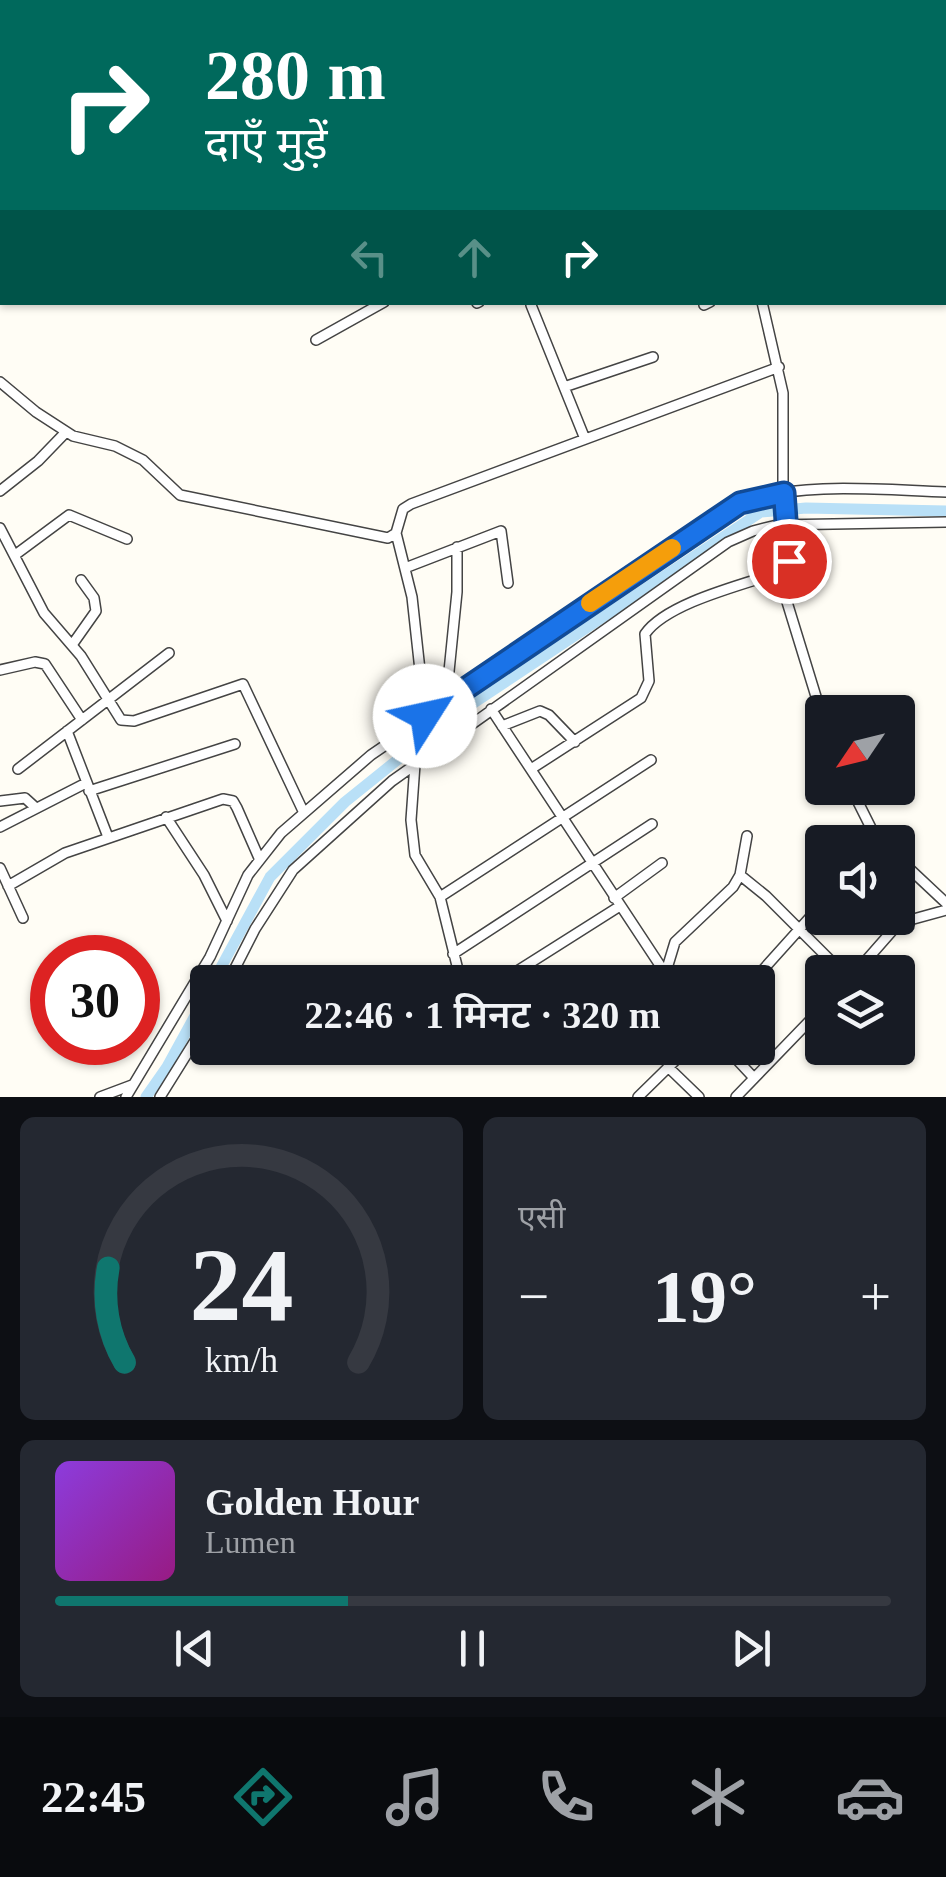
<!DOCTYPE html>
<html lang="hi">
<meta charset="utf-8">
<style>
:root{--surface:#171b24;--page:#242831;--text:#f1f3f6;--muted:#9ea1a6;--line:#363941;--accent:#0f766e}
body{margin:0;font-family:"Times New Roman","Noto Sans Devanagari",serif;background:var(--page);color:var(--text);height:100vh;display:flex;flex-direction:column;font-size:38px;white-space:nowrap}
*{box-sizing:border-box;margin:0}
p{font-size:32px;color:var(--muted)}
.icon{flex:none;width:55px;height:55px;fill:none;stroke:currentColor;stroke-width:2;stroke-linecap:round;stroke-linejoin:round}
.map{position:relative;height:1097px;overflow:hidden}
.sheet{display:flex;flex-direction:column;gap:20px;padding:20px;background:#0d0f14;flex:1}
.sheet>*{flex:none}
.guide{position:absolute;left:0px;top:0px;width:948px;height:305px;box-shadow:0 2px 8px #0004;background:#00695c;color:#fff;overflow:hidden}
.needle{width:65px;rotate:235deg}
.fabs{position:absolute;left:805px;top:695px;display:grid;gap:20px}
.fabs a{display:grid;place-items:center;width:110px;height:110px;border-radius:10px;background:var(--surface);box-shadow:0 2px 8px #0004;font-size:50px}
.speed{position:absolute;left:30px;top:935px;display:flex;gap:20px;font-size:50px;font-weight:700;text-align:center}
.speed>*{display:grid;place-content:center;width:130px;height:130px;border-radius:50%;background:var(--surface);box-shadow:0 2px 8px #0004;line-height:1}
.speed .limit{border:15px solid #d22;background:#fff;color:#111}
.pin{position:absolute;display:grid;place-items:center;width:85px;height:85px;color:#fff;margin:-42px;border:5px solid #fff;border-radius:50%;box-shadow:0 2px 10px #0007}
.me{position:absolute;width:110px;margin:-55px;rotate:55deg;stroke-linejoin:round;filter:drop-shadow(0 0 8px #0008)}
.turn{display:flex;align-items:center;gap:35px;height:210px;padding:0 40px;font-size:45px}
.turn .icon{width:130px;height:130px;stroke-width:2.5}
.turn b{display:block;font-size:70px;line-height:85px}
.lanes{display:flex;align-items:center;height:95px;padding:0 40px;background:#0003;justify-content:center;gap:50px;direction:ltr}
.lanes .off{opacity:.35}
.big{font-size:75px;font-weight:600;line-height:1.1}
.sheet .widget{flex:1;display:flex;flex-direction:column;justify-content:center;gap:15px;min-width:0;padding:0 35px;border-radius:15px;background:var(--page)}
.sheet .dial{align-items:center;gap:0}
.dial svg{height:260px;overflow:visible;fill:none;stroke:var(--line);stroke-width:7;stroke-linecap:round;text-anchor:middle}
.dial text{fill:var(--text);stroke:none}
.song{display:flex;align-items:center;gap:30px}
.cover{width:120px;height:120px;border-radius:15px;background:linear-gradient(135deg,hsl(270 70% 55%),hsl(310 70% 35%))}
.played{height:10px;border-radius:5px;background:linear-gradient(90deg,var(--accent) 35%,var(--line) 35%)}
.keys{display:flex;justify-content:space-around;direction:ltr}
.heat{display:flex;justify-content:space-between;align-items:center;font-size:55px;direction:ltr}
.sheet .tiles{flex:1;display:grid;gap:20px;grid-template-columns:1fr 1fr}
.widget:last-child{grid-column:span 2}
.trip{position:absolute;left:190px;top:965px;width:585px;height:100px;border-radius:10px;background:var(--surface);box-shadow:0 2px 8px #0004;font-weight:600;line-height:100px;text-align:center}
.dock{display:flex;height:160px;justify-content:space-around;align-items:center;background:#090b0e;color:var(--muted)}
.dock .icon{width:70px;height:70px}
.dock .current{color:var(--accent)}
.dock b{font-size:45px;color:var(--text)}
.map>svg:first-child{display:block}
</style>
<div class="map">
<svg width="946" height="1097" viewBox="0 0 946 1097">
<rect width="100%" height="100%" fill="#fffdf5"/>
<g fill="none" stroke-linecap="round" stroke-linejoin="round">
<path stroke="#b9e0f7" stroke-width="11" d="M213,982L270,877L345,802L442,724L761,512L806,508L946,511
M146,1097L167,1067L208,992"/>
<g stroke="#444" stroke-width="12">
<path id="street" d="M500,0L501,2
M609,0L611,2
M783,0L784,2
M876,0L877,2
M919,0L920,2
M125,2L128,0
M348,2V0
M412,2L418,0
M523,2L527,0
M623,2L627,0
M945,58H946
M0,68H2
M945,87L946,90
M762,302L783,393V497L789,569L787,602L822,716
M477,303L479,302
M531,305L585,439
M704,305L710,302
M316,340L384,302
M0,382L36,412L73,436L115,446L143,460L180,495L388,538L396,533L403,509L411,504L779,367
M564,387L653,357
M0,491L38,461L66,432
M0,528L44,613L81,656L121,720L134,721L243,684L304,813
M396,533L412,597L425,716
M15,555L69,515L127,539
M405,568L501,531L508,583
M72,645L96,611L94,598L81,580
M0,670L35,662L45,664L82,720
M446,701L457,592V547
M491,709L671,982
M502,726L540,711L549,715L575,742
M67,731L108,837
M415,764L411,820L415,855L440,897L461,982
M18,769L169,653
M531,769L641,698L649,681L645,634C668,601 751,583 789,569
M851,788L872,830V842
M89,791L235,744
M0,801L25,798L36,808
M166,817L204,875L227,921
M0,827L86,783
M898,858L946,903
M0,868L23,918
M740,875L766,896L842,972
M8,886L65,853L223,799L233,801L237,808L259,858
M440,897L651,760
M614,898L662,863
M453,954L652,824
M856,972L899,923L946,910
M665,975L675,942L733,887L740,875L747,836
M228,982L255,929L293,870L392,781L728,542L753,531L777,525L946,522
M500,982L620,906
M752,982L822,904
M726,1048L754,1078
M668,1067L699,1097
M100,1097L132,1085
M126,1097L210,957L248,875L281,833L371,755L740,503C800,481 882,490 946,492
M160,1097L208,1020
M638,1097L688,1048
M736,1097L822,1008"/>
</g>
<use href="#street" stroke="#fff" stroke-width="9"/>
</g>
<g fill="none" stroke-linecap="round" stroke-linejoin="round">
<g stroke="#114b97" stroke-width="25">
<path id="route" d="M425,716L740,503L784,493L789,561"/>
</g>
<use href="#route" stroke="#1a73e8" stroke-width="18"/>
<path stroke="#f59e0b" stroke-width="18" d="M590,603L672,548"/>
</g>
</svg>
<div class="fabs">
<a><svg class="needle" viewBox="-14 -14 28 28"><path d="M0-13l5 13h-10z" fill="#e53935"/><path d="M0 13l5-13h-10z" fill="#9ea1a6"/></svg></a>
<a><svg class="icon" aria-label="sound" viewBox="0 0 24 24"><path d="M4 9h4l5-4v14l-5-4H4zM17 9q2 3 0 6"/></svg></a>
<a><svg class="icon" aria-label="layers" viewBox="0 0 24 24"><path d="M12 4l9 5-9 5-9-5zM3 14l9 5 9-5"/></svg></a>
</div>
<div class="speed"><div class="limit">30</div></div>
<div class="pin" style="left:789px;top:561px;background:#d93025"><svg class="icon" aria-label="arrive" viewBox="0 0 24 24"><path d="M6 21V4h12l-3 4 3 4H6"/></svg></div>
<svg class="me" style="left:425px;top:716px" viewBox="-20 -20 40 40"><circle r="19" fill="#fff"/><path d="M0-13L10 11 0 6-10 11z" fill="#1a73e8"/></svg>
<div class="trip">22:46 · 1 मिनट · 320 m</div>
<div class="guide">
<div class="turn"><svg class="icon" aria-label="right" viewBox="0 0 24 24"><path d="M7 20v-9h11M14 6l5 5-5 5"/></svg><div><b>280 m</b>दाएँ मुड़ें</div></div>
<div class="lanes"><svg class="icon off" aria-label="left" viewBox="0 0 24 24"><path d="M17 20v-9H6M10 6l-5 5 5 5"/></svg><svg class="icon off" aria-label="ahead" viewBox="0 0 24 24"><path d="M12 20V5M6 11l6-6 6 6"/></svg><svg class="icon" aria-label="right" viewBox="0 0 24 24"><path d="M7 20v-9h11M14 6l5 5-5 5"/></svg></div>
</div>
</div>
<section class="sheet">
<div class="tiles">
<div class="widget dial"><svg viewBox="0 0 100 80">
<path d="M14 69A42 42 0 1 1 86 69"/>
<path d="M14 69A42 42 0 0 1 9 40" stroke="#0f766e"/>
<text x="50" y="56" font-size="32" font-weight="700">24</text>
<text x="50" y="72" font-size="11">km/h</text>
</svg></div>
<div class="widget"><p>एसी</p>
<div class="heat"><a>−</a><b class="big">19°</b><a>+</a></div>
</div>
<div class="widget">
<div class="song"><i class="cover"></i><div><b>Golden Hour</b><p>Lumen</p></div></div>
<div class="played"></div>
<div class="keys"><svg class="icon" aria-label="previous" viewBox="0 0 24 24"><path d="M18 5L8 12l10 7zM5 5v14"/></svg><svg class="icon" aria-label="pause" viewBox="0 0 24 24"><path d="M8 5v14M16 5v14"/></svg><svg class="icon" aria-label="next" viewBox="0 0 24 24"><path d="M6 5l10 7-10 7zM19 5v14"/></svg></div>
</div>
</div>
</section>
<nav class="dock">
<b>22:45</b>
<svg class="icon current" aria-label="directions" viewBox="0 0 24 24"><path d="M12 3l9 9-9 9-9-9zM9 14v-3h6M13 9l2 2-2 2"/></svg>
<svg class="icon" aria-label="music" viewBox="0 0 24 24"><path d="M9 18V5l10-2v13"/><circle cx="6" cy="18" r="3"/><circle cx="16" cy="16" r="3"/></svg>
<svg class="icon" aria-label="phone" viewBox="0 0 24 24"><path d="M5 4h4l2 5-3 2q2 4 5 5l2-3 5 2v4C11 20 4 13 5 4z"/></svg>
<svg class="icon" aria-label="climate" viewBox="0 0 24 24"><path d="M12 3v18M4 7l16 10M4 17L20 7"/></svg>
<svg class="icon" aria-label="car" viewBox="0 0 24 24"><path d="M5 17H2v-5l4-1 3-4h7l3 4 3 1v5h-3M9 17h6M6 11h13"/><circle cx="7" cy="17" r="2"/><circle cx="17" cy="17" r="2"/></svg>
</nav>
